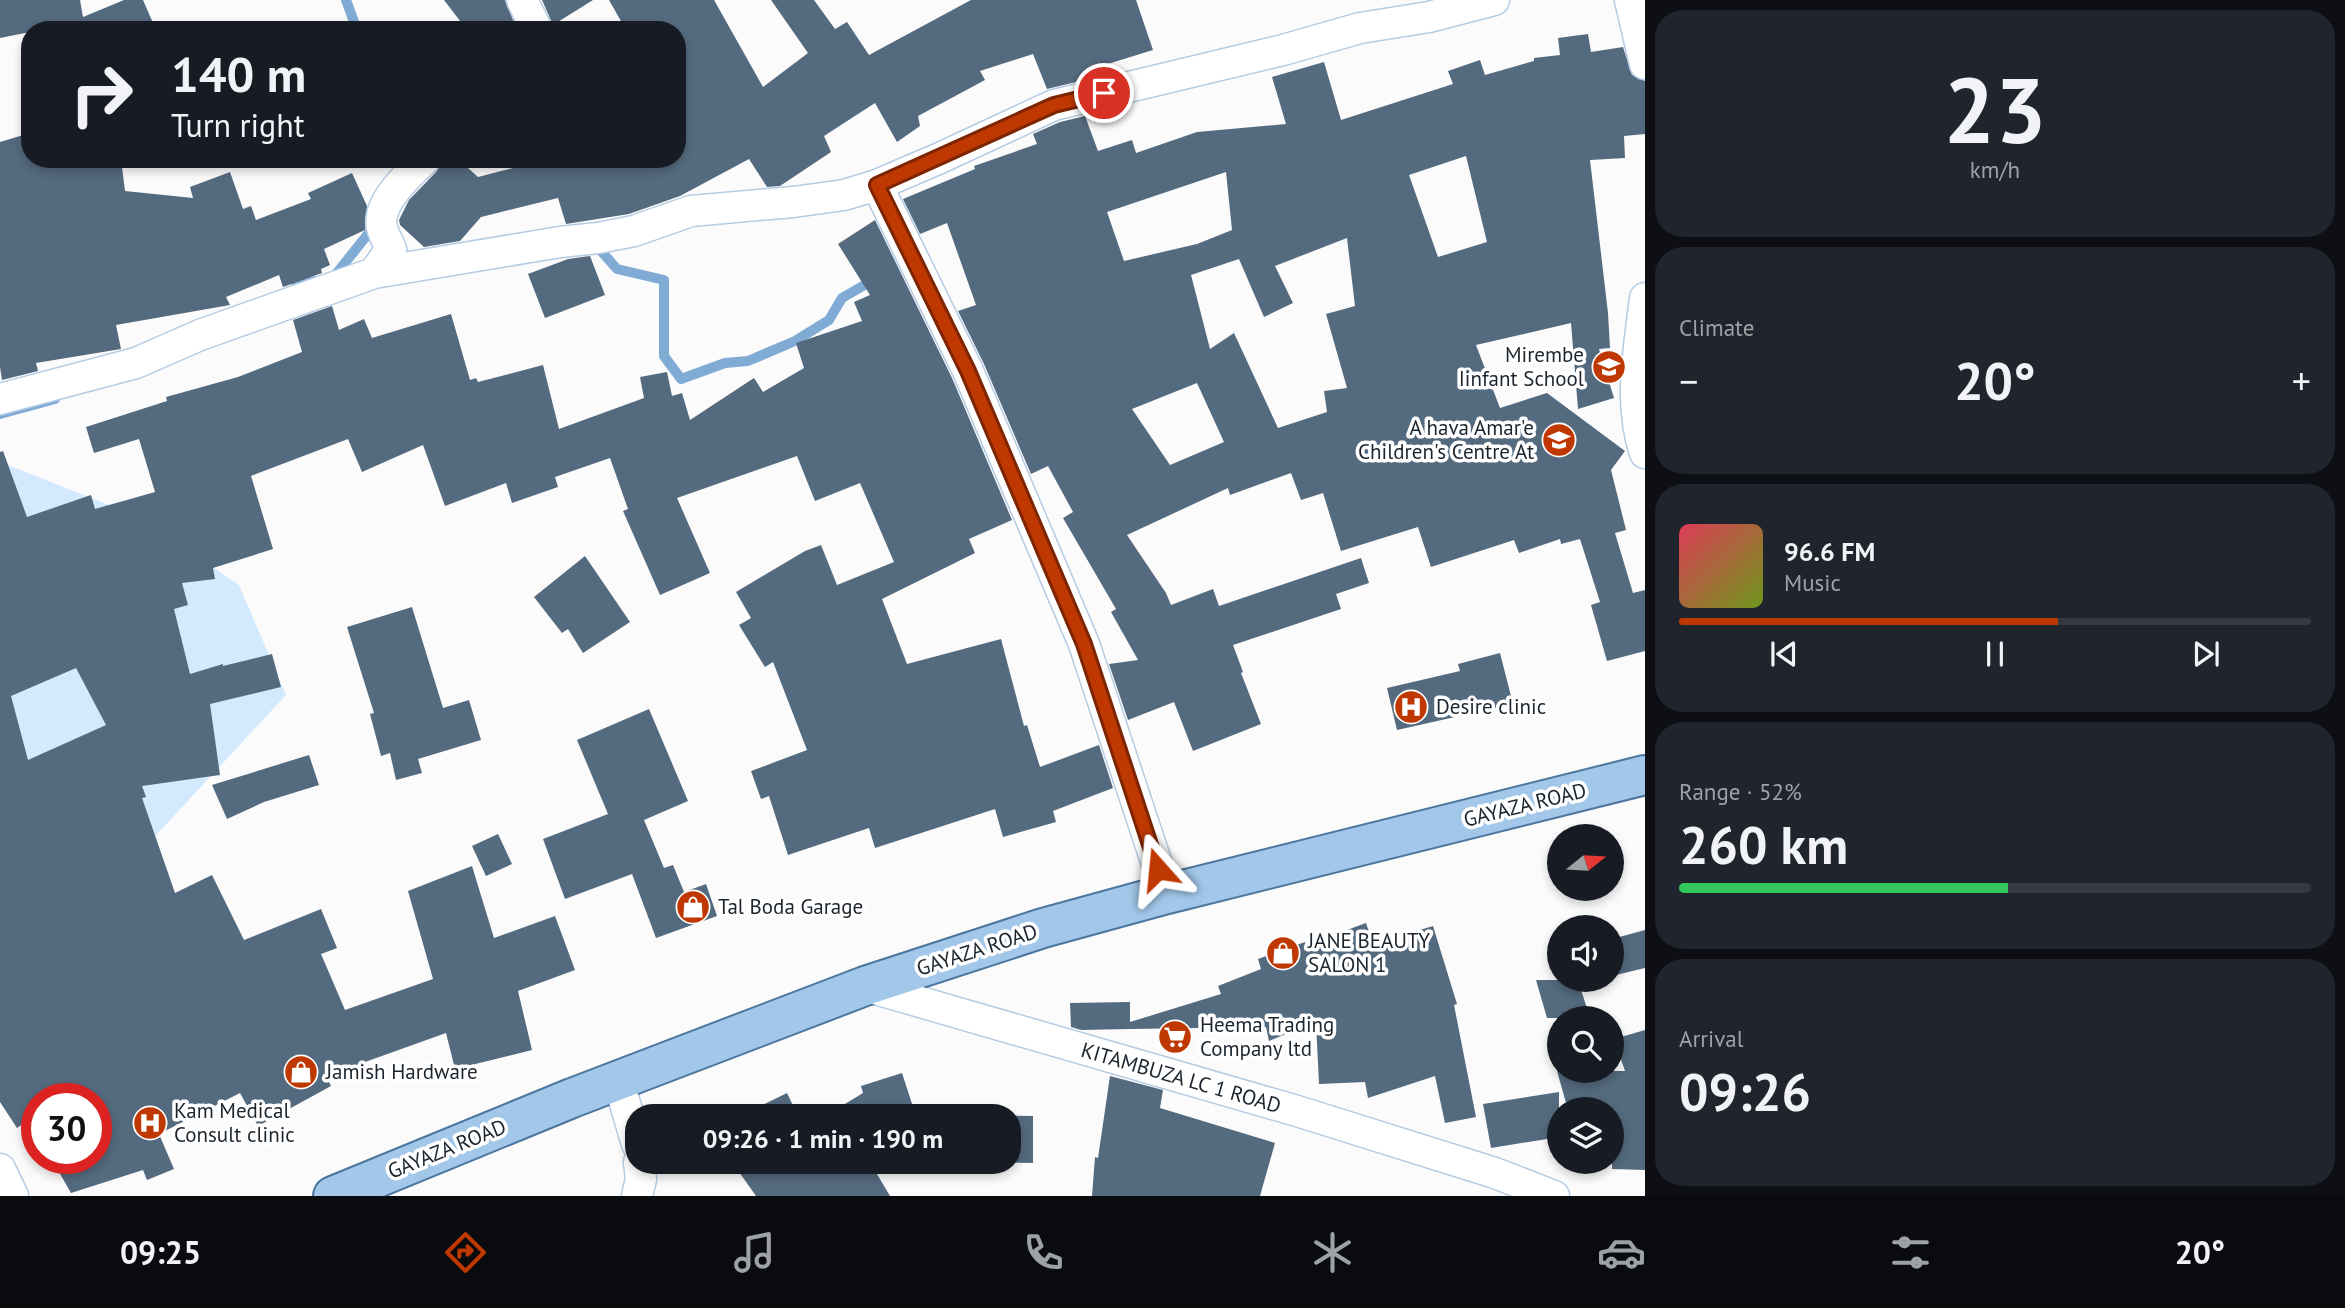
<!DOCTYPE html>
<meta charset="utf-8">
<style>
:root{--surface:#171b24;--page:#20242c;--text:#f1f3f6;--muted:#9ea1a6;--line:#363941;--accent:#c03801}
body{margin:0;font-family:"PT Sans",sans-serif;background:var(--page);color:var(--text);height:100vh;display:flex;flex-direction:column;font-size:26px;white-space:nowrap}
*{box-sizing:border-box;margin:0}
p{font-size:23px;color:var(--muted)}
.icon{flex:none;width:38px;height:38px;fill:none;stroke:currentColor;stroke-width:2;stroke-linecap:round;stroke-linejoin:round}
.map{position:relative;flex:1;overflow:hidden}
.sheet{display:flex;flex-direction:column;gap:10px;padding:10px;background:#0d0f14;width:700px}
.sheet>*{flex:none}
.guide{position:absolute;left:21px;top:21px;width:665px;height:147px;border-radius:28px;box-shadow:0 4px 10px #0003;background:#171b24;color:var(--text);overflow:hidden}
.needle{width:46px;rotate:72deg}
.buttons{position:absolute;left:1547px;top:824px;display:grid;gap:14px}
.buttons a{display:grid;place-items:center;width:77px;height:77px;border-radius:50%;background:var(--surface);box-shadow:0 4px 10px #0003;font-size:35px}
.speed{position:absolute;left:21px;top:1083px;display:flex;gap:14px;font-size:35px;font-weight:700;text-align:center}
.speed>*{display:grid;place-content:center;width:91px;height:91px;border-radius:50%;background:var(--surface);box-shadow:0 4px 10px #0003;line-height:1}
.speed .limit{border:10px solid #d22;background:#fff;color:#111}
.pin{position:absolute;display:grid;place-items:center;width:60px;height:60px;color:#fff;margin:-30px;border:4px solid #fff;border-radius:50%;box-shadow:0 2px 7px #0007}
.me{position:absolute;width:77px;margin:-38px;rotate:342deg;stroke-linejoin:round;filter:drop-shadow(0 0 5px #0008)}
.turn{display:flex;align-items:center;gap:24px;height:147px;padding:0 35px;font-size:32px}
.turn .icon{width:91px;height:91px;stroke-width:2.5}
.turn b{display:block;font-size:49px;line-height:60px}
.big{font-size:52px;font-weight:700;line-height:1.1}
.sheet .widget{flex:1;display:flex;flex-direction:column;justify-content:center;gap:10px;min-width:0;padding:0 24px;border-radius:28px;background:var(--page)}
.sheet .dial{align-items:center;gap:0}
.dial b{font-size:91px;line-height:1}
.song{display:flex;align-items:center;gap:21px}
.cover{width:84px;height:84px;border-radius:10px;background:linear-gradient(135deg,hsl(350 70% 55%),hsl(80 70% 35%))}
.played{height:7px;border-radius:4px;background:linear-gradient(90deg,var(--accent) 60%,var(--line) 60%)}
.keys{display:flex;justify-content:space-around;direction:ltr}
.heat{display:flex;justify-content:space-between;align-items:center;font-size:38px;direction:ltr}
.charge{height:10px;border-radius:5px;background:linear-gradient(90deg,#34c759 52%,var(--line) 0)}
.trip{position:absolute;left:625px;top:1104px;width:396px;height:70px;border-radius:28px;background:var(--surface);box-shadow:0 4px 10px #0003;font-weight:700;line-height:70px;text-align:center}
.menu{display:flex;height:112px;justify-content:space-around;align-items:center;background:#090b0e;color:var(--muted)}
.menu .icon{width:49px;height:49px}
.menu .selected{color:var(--accent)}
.menu b{font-size:32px;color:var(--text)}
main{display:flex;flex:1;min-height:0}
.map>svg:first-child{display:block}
</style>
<main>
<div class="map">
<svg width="1645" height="1196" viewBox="0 0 1645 1196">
<rect width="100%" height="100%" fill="#fbfbfb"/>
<path fill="#d3e9fe" d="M0,462L137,516L239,585L286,695L134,859L0,887Z"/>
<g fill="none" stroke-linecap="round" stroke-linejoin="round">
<path stroke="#80abd4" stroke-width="10" d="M346,0L357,30
M592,244L601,251L617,269L664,280V356L681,379L725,363L748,361L795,341L829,320L842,298L875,279
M332,279L376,224
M296,283L316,281
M0,414L55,399"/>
</g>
<path fill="#546a7e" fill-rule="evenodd" d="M0,0H80L83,17L124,0H143L156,30H30V32L0,38Z
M444,0H505L517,30H467Z
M542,0H593L553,25Z
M609,0H714L763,87L808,53L771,0H814L835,29L847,22L869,55L971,0H1136L1153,50L1098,67L1101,76L1047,89L1033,54L980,71L985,80L918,116L920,126L897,142L875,103L824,136L831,152L780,186L767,187L749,159L680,196L629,214L566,224L558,198L481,217L460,241L424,247L400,225L399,220L409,200L437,171L442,159H458L478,177L547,159H677V30H626Z
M1588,34L1591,52L1623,47L1632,75L1645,81V134L1624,136L1625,158L1590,160L1608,313L1610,348L1599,349L1614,398L1578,409L1571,323L1476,345L1500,408L1547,393L1625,451L1611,470L1626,530L1615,533L1633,593L1645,590V651L1607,661L1591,605L1600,602L1580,539L1561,544L1560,539L1519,553L1514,540L1431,567L1418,527L1341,551L1323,493L1301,500L1291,473L1230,495L1228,488L1127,535L1166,593L1171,605L1213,589L1219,606L1361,558L1369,583L1336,594L1341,609L1233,645L1243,672L1241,673L1261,724L1193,751L1174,702L1128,720L1109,664L1138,660L1111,612L1116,609L1063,518L1073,512L1048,466L1031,474L984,364L958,311L976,305L947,223L920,234L903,199L975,169L974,166L1037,144L1033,134L1060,122L1085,116L1098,151L1132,140L1136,153L1197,132L1286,124L1272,77L1324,62L1341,120L1453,84L1448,71L1480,60L1485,75L1534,61V58L1560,55L1558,38ZM1466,156L1487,242L1438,257L1409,175ZM1226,172L1232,230L1197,244L1124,261L1107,212ZM1347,238L1355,306L1326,314L1347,388L1324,391L1327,412L1278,428L1234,333L1210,349L1191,275L1239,259L1264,317L1293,303L1275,266ZM1197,383L1224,442L1170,465L1132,409Z
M30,133V159H121L125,191L193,198L190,187L230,172L243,209L251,206L256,220L311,199L308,193L352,173L367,206L365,230L324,249L330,265L321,269L322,273L283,287L279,275L226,297L230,305L116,325L121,349L36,363L38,371L2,380L0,367V142Z
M875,220L952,378L1012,520L969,539L975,553L882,599L907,664L1001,639L1024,726L1027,725L1040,767L1099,745L1113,788L1053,811L1056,822L1003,837L995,809L875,848L869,828L788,855L769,796L761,799L751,771L807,750L773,662L765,667L739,625L751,618L736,592L805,551L821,545L837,585L894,562L860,483L815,501L797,456L677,498L710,573L660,595L623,511L628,509L610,458L555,477L558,487L512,503L506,483L445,506L423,445L362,472L348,439L251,476L273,549L213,568L215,579L182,583L188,605L174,609L190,674L223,664V666L272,654L281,687L210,704L220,775L142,786L146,797L142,798L175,893L212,875L244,940L321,909L337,948L321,954L345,1010L433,979L408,891L472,866L494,938L555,916L575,970L518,991L532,1050L455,1069L446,1033L326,1076L331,1086L258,1126L240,1093L159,1134L174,1169L147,1180L143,1170L71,1193L51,1158H96V1099H37V1114L17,1128L0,1102V452L3,451L27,517L91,495L95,509L155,492L139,439L94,453L86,427L167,401L166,397L238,377L302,352L293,320L332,306L339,330L364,319L372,338L451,314L470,380L476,378L478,382L543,365L559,429L644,398L640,377L667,372L672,396L682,393L690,420L754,378L763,392L804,368L796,343L862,321L854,302L870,295L838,244ZM76,668L106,725L28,760L11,696Z
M590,256L605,295L545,318L528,274L568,259Z
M585,556L630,622L583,653L568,629L562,633L534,597Z
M412,607L443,708L469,700L481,740L418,759L422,773L396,780L390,753L381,756L370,714L374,713L347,627Z
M1500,653L1513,704L1397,730L1387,688L1460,671L1458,664Z
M649,709L688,801L644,820L664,868L673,865L684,892L706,884L717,916L656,938L632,874L565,899L543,839L608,814L577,740Z
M309,755L319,785L264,802L227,819L212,785Z
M498,834L512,864L486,876L472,846Z
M1366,923L1373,944L1433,926L1457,1004L1454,1005L1476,1117L1445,1123L1435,1076L1368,1098L1365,1082L1319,1084L1316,1022L1269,1041L1266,1027L1131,1029L1130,1023L1131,1029L1081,1030L1071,1027L1070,1003L1130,1002V1022L1221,994L1218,986L1261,969L1258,959L1305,942L1306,945Z
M1645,930V968L1612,976V939Z
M1536,980H1578L1590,1018H1547Z
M1645,1030V1170L1612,1169V1110H1568L1557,1071H1625L1614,1039Z
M902,1073L916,1116H825L863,1093L861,1086Z
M1110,1076L1163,1090L1160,1108L1275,1143L1260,1196H1092L1095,1157L1098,1158Z
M1559,1092V1137L1491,1148L1483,1104Z
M787,1093L798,1116H734L748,1112Z
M983,1115L1033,1116V1163L983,1162H1008V1116Z
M732,1162H890L874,1169L890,1196H756Z"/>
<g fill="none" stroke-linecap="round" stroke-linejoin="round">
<g stroke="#b4cce4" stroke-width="33">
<path id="minor" d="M522,0L537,30
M1630,0L1645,64
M877,185L968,371L1084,644L1167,894
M374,273L560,242L598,238L634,231L691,211L793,202L844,195L877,185L940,158L1054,105L1283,50L1360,28L1429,17L1494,0
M1645,298C1639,349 1628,403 1645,453
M0,399L136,363L200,335L374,273L391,249C388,242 384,235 382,228C376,203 409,174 425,159
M865,986L1297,1111L1495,1173L1554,1196
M618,1080L637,1144
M0,1169L13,1196
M637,1196L641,1179L639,1162"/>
</g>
<g stroke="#4b769d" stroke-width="42">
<path id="primary" d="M333,1196L572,1098L865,986L1043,928L1167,894L1645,775"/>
</g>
<use href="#minor" stroke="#fff" stroke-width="30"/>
<use href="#primary" stroke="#a2c7e9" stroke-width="38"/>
</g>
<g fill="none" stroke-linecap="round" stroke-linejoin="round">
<g stroke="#7d2401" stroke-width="18">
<path id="route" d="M1104,93L1054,105L877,185L968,371L1084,644L1158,869"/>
</g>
<use href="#route" stroke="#c03801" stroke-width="12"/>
</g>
<defs>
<g id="school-disc" transform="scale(1.75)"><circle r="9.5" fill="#c03801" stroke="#fff"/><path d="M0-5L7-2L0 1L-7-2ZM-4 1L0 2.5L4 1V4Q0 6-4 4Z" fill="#fff"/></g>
<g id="hospital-disc" transform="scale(1.75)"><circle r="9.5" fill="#c03801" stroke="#fff"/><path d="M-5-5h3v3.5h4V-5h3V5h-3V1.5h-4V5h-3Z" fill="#fff"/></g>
<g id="shop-disc" transform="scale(1.75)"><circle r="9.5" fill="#c03801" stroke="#fff"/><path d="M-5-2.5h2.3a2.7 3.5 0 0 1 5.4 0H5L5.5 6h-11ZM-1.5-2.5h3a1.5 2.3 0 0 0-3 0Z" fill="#fff"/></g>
<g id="supermarket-disc" transform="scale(1.75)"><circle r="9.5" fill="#c03801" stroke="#fff"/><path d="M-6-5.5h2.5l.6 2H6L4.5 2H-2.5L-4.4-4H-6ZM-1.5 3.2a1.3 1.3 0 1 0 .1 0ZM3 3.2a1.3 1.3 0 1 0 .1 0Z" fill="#fff"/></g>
</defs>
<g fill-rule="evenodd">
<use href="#school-disc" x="1609" y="367"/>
<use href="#school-disc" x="1559" y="440"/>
<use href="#hospital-disc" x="1411" y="707"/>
<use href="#shop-disc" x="693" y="907"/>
<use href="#shop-disc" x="1283" y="953"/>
<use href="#supermarket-disc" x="1175" y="1037"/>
<use href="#shop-disc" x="301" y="1072"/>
<use href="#hospital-disc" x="150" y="1123"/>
</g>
<g text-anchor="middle" stroke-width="7" stroke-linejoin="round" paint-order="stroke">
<g font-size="21" fill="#1c252d" stroke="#fff" text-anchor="start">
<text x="1584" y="362" text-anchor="end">Mirembe<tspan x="1584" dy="24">Iinfant School</tspan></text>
<text x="1534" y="435" text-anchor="end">A hava Amar'e<tspan x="1534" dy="24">Children's Centre At</tspan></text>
<text x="1436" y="714">Desire clinic</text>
<text x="718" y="914">Tal Boda Garage</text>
<text x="1308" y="948">JANE BEAUTY<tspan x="1308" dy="24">SALON 1</tspan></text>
<text x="1200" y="1032">Heema Trading<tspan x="1200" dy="24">Company ltd</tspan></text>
<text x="326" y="1079">Jamish Hardware</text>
<text x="174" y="1118">Kam Medical<tspan x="174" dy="24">Consult clinic</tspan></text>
</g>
<g font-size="21" fill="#1c252d" stroke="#fff">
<text transform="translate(1525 805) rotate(-14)" y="7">GAYAZA ROAD</text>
<text transform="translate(977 950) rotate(-18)" y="7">GAYAZA ROAD</text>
<text transform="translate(1181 1078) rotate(16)" y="7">KITAMBUZA LC 1 ROAD</text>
<text transform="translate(447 1149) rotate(-22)" y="7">GAYAZA ROAD</text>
</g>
</g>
</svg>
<div class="buttons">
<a><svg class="needle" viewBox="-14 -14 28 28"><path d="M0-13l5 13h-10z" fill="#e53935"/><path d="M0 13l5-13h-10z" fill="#9ea1a6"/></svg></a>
<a><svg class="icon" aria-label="sound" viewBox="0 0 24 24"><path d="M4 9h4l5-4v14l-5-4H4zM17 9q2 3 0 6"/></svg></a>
<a><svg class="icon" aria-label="search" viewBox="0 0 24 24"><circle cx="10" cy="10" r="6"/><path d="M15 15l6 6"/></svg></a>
<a><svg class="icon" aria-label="layers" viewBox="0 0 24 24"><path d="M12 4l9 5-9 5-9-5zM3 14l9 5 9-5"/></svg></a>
</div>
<div class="speed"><div class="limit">30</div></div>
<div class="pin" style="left:1104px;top:93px;background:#d93025"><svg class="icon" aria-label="arrive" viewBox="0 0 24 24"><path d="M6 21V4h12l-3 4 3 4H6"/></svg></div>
<svg class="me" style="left:1158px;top:869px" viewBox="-20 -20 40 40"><path d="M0-17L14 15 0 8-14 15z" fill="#c03801" stroke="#fff" stroke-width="4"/></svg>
<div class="trip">09:26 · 1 min · 190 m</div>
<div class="guide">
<div class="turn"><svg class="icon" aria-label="right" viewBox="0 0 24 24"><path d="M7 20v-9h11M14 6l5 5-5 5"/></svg><div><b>140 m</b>Turn right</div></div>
</div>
</div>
<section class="sheet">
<div class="widget dial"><b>23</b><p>km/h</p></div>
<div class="widget"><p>Climate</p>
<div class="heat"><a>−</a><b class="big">20°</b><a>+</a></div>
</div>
<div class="widget">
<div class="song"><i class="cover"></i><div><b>96.6 FM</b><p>Music</p></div></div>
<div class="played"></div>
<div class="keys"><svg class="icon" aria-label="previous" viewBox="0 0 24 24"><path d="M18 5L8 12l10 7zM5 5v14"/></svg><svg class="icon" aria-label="pause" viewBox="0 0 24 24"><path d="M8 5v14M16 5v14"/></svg><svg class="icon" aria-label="next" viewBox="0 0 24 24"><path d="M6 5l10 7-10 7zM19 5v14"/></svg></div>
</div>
<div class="widget"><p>Range · 52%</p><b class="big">260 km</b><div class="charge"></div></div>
<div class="widget"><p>Arrival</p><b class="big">09:26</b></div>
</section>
</main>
<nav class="menu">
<b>09:25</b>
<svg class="icon selected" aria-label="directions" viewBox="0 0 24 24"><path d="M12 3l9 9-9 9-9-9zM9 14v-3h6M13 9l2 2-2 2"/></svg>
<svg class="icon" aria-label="music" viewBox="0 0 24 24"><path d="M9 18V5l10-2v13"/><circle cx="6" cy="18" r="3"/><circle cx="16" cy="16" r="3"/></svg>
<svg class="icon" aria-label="phone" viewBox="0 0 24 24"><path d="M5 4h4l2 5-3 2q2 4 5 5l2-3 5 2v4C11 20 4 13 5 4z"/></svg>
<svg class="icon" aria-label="climate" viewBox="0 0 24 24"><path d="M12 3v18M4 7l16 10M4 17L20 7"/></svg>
<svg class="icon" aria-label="car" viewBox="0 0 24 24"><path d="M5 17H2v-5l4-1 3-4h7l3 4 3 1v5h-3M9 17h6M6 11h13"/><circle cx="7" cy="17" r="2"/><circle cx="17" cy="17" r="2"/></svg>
<svg class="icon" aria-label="filters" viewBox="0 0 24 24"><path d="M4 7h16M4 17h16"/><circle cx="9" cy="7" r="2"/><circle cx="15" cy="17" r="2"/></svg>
<b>20°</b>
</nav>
